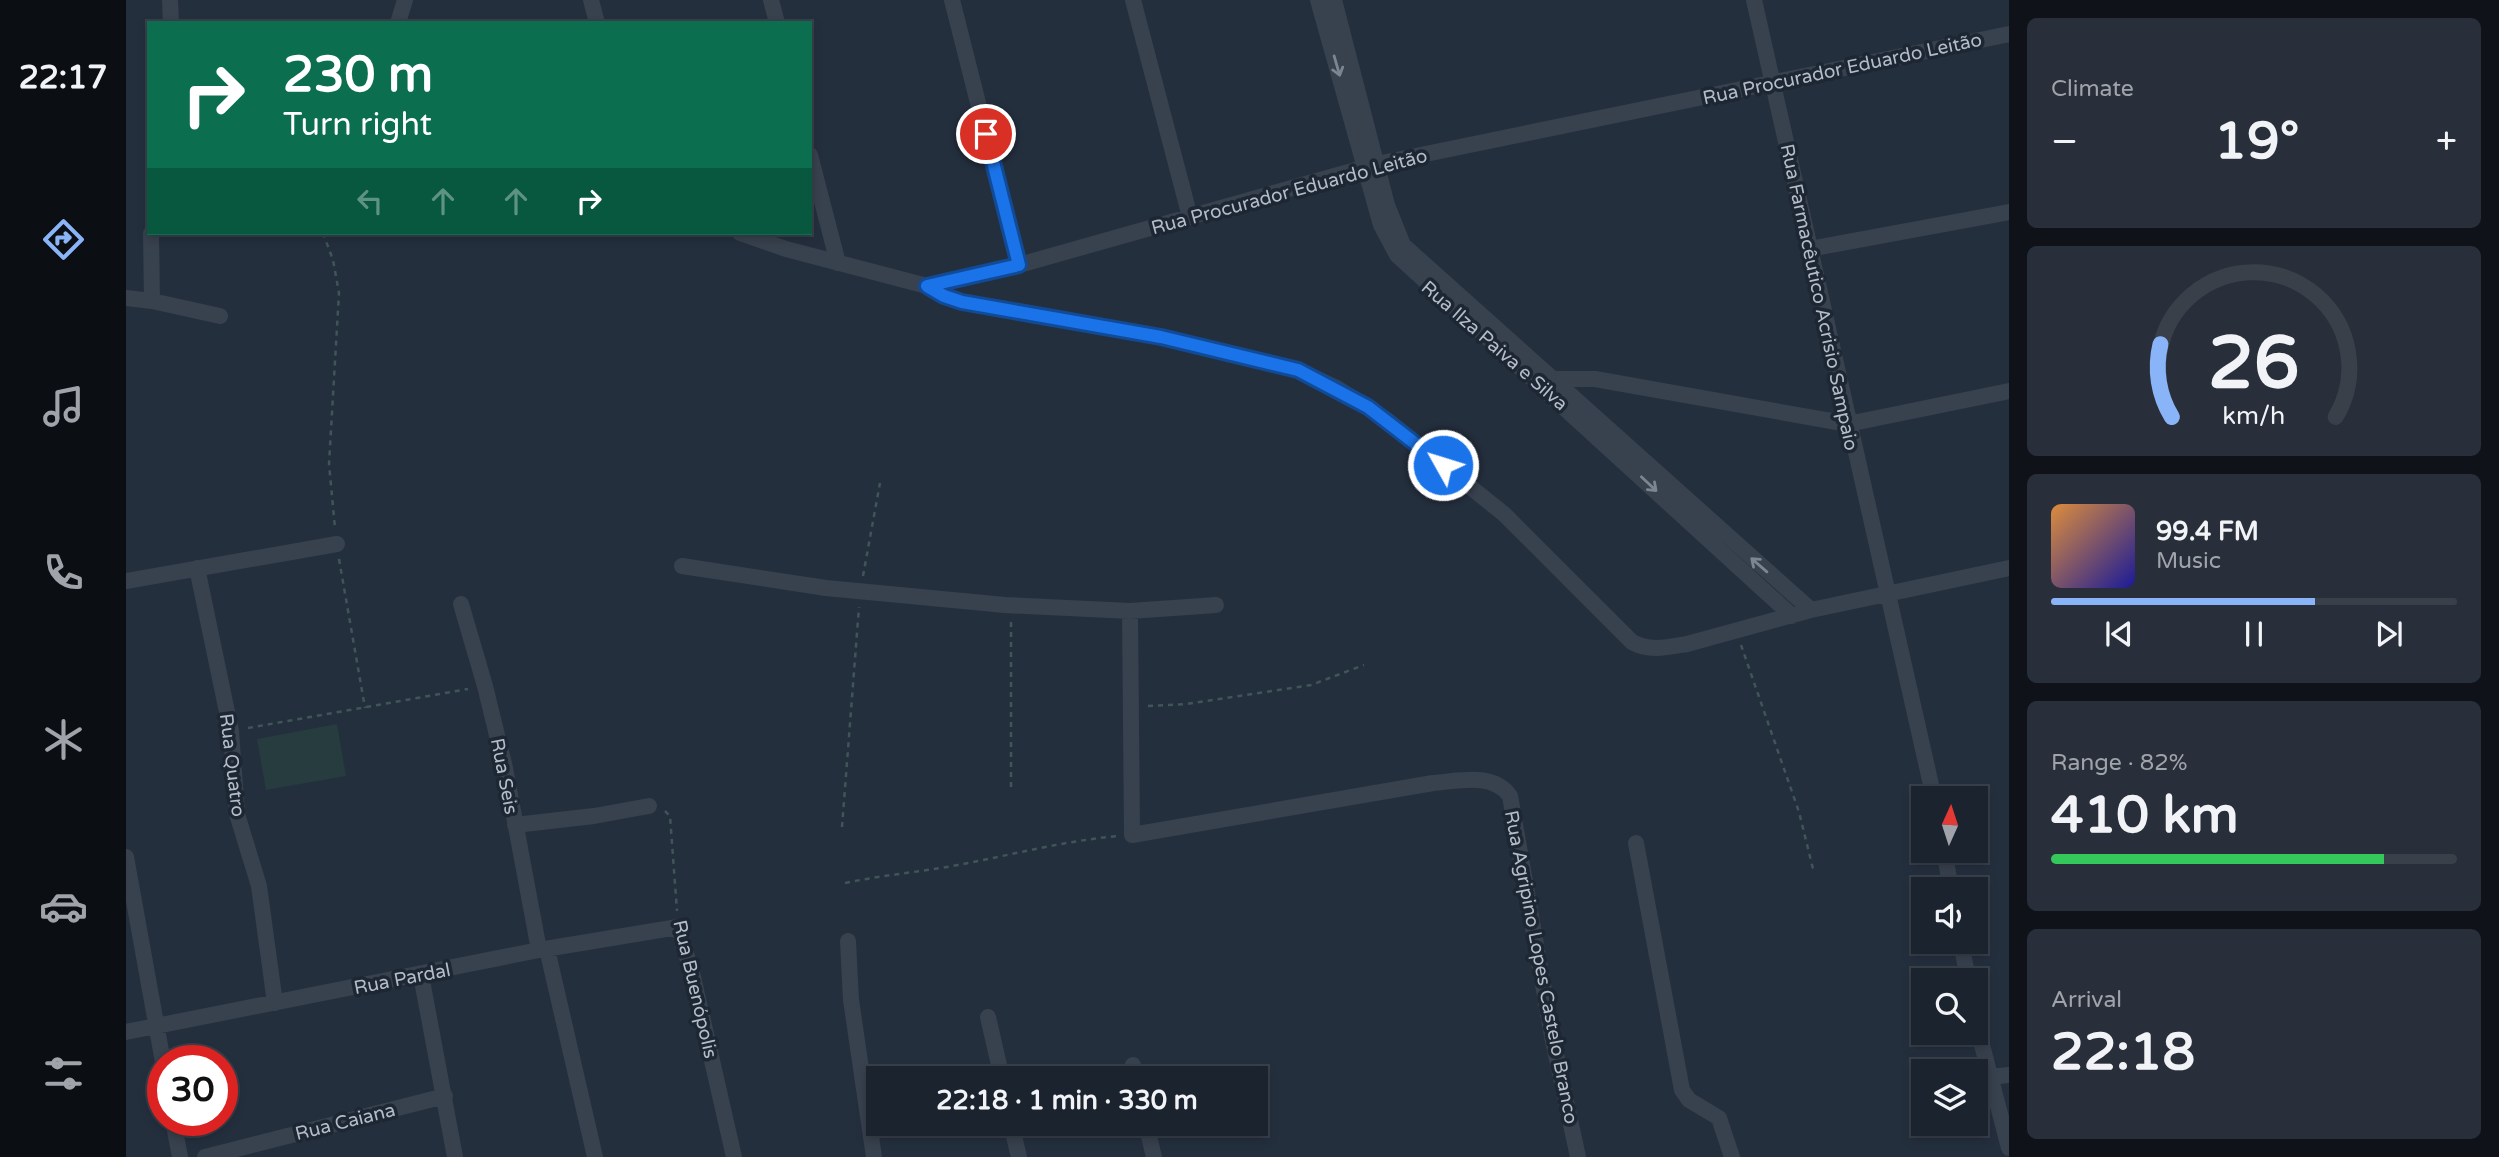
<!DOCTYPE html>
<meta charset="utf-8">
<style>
:root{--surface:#1b232e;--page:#282f3a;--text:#f1f3f6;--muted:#a0a4aa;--line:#39404a;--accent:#8ab4f8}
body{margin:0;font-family:"Varela Round",sans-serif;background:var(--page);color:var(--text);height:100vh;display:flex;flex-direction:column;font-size:26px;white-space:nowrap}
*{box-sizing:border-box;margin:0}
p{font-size:23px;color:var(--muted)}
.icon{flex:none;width:38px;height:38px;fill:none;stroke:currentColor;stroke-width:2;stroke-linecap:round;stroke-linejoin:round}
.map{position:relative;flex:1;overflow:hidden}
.details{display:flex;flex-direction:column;gap:18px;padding:18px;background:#0f1319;width:490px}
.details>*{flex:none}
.hud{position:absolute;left:21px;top:21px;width:665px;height:214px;border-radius:0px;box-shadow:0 4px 10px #0003,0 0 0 2px var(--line);background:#0b6e4f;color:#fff;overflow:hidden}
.needle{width:46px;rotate:3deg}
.buttons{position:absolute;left:1785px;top:786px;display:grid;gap:14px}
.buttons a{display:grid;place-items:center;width:77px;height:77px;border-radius:0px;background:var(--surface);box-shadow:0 4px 10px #0003,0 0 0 2px var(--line);font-size:35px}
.speed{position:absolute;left:21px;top:1045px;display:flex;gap:14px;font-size:35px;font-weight:700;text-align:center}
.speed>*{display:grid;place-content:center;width:91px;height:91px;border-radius:50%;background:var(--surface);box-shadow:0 4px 10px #0003,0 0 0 2px var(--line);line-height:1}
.speed .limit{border:10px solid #d22;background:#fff;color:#111}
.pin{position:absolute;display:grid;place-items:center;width:60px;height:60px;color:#fff;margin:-30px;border:4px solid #fff;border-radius:50%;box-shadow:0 2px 7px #0007}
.me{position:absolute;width:77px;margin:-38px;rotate:309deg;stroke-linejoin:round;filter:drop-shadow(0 0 5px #0008)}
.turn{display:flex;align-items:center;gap:24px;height:147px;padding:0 21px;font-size:32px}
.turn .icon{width:91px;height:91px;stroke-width:2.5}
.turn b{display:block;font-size:49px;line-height:60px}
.lanes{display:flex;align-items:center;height:66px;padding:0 21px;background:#0003;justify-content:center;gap:35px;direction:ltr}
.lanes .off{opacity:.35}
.big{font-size:52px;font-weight:800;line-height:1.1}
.details .card{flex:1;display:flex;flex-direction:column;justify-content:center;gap:10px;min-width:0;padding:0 24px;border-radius:10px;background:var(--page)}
.details .dial{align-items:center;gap:0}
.dial svg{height:182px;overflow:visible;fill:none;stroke:var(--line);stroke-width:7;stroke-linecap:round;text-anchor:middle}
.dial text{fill:var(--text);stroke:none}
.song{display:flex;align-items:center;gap:21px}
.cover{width:84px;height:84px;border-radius:10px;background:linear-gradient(135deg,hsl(30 70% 55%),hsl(240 70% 35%))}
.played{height:7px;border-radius:4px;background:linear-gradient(90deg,var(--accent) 65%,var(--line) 65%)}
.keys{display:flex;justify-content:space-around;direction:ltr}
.heat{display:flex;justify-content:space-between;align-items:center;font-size:38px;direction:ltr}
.charge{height:10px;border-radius:5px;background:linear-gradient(90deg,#34c759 82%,var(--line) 0)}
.trip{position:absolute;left:740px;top:1066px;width:402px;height:70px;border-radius:0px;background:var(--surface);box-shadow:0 4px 10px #0003,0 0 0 2px var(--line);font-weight:800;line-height:70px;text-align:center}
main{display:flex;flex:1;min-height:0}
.tabs{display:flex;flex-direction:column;width:126px;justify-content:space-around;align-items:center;background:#0b0e12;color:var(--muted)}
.tabs .icon{width:49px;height:49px}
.tabs .active{color:var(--accent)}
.tabs b{font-size:32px;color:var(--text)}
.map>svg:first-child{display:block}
</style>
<main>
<nav class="tabs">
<b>22:17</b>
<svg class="icon active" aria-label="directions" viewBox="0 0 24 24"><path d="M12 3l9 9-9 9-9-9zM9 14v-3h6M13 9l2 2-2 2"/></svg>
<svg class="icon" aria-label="music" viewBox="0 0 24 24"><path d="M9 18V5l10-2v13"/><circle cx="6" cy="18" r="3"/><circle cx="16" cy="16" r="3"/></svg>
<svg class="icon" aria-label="phone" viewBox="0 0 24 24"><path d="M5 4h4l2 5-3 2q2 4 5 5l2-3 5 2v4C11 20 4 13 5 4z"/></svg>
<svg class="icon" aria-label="climate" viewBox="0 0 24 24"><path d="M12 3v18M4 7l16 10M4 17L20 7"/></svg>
<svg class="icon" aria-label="car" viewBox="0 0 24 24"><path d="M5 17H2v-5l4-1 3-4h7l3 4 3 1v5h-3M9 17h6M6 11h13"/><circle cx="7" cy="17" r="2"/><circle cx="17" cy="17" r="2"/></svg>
<svg class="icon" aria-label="filters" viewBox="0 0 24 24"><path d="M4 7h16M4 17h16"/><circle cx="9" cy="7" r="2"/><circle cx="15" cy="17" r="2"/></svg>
</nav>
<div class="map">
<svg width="1883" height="1157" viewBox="0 0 1883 1157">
<rect width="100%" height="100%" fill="#242f3e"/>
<path fill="#263c3f" d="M211,724L220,776L140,790L131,739Z"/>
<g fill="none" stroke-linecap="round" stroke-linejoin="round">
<path stroke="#3f5557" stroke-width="2.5" stroke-dasharray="5 5" stroke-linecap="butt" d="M197,233L207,260L213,293L203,464L209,528
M213,559L239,708
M737,576L754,483
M885,622V790
M1615,645L1673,812L1688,873
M1022,706L1060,704L1185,685L1238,665
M122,728L342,689
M539,811L544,816L551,911
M716,827L733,607
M719,883C757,875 794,872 832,865C885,855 937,841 992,836"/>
<path stroke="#38414e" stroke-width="16" d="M44,0L45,23
M465,0L471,23
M645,0L651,23
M826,0L893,265
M1007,0L1064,217
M1192,0L1255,225L1271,255L1666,616
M1208,0L1261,205L1277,245L1685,610
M1628,0L1808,798
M272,23L279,0
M684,155L712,263
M25,233L26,301
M614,233L660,249L801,286L893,265L1251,164L1883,34
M1683,249L1883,212
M801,286L818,296L836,302L1035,337L1172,370L1211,388L1261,420L1378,514L1506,642C1523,652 1543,647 1561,644L1685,610L1883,568
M0,298L26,301L94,316
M1424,379H1469L1722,424L1883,391
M556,566L700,588L879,605L1004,611L1090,605
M71,568L105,731L111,814L133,886L149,1003
M0,581L211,544
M335,604L359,686L379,768L413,950
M1004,611L1006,835L1307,783C1333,781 1367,772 1384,796L1426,1036L1452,1157
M389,825L468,816L523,806
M1510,843L1556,1090L1563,1100L1593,1118L1606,1157
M1818,850L1825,889
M0,857L37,1062
M722,941L725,1000L748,1157
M1835,942L1842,980
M421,949L469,1157
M295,975L329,1157
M862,1017L876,1078
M1850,1022L1883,1148
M0,1032L413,950L552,927L567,977L608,1157
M1007,1065L1010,1078
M1864,1077L1883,1075
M47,1120L54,1157
M885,1124L893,1157
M1020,1124L1028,1157
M79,1157L319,1096"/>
</g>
<defs><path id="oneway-shaft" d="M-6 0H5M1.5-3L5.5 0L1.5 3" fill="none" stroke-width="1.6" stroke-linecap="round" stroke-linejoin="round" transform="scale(1.75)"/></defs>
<g stroke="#7c8592">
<use href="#oneway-shaft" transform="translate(1211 66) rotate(74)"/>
<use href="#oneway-shaft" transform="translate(1523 484) rotate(43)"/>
<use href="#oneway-shaft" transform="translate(1633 565) rotate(-139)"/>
</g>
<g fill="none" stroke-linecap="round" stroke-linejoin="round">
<g stroke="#114b97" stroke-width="18">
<path id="route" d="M860,134L893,265L801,286L818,296L836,302L1035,337L1172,370L1242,407L1317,465"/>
</g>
<use href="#route" stroke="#1a73e8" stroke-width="12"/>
</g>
<g text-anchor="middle" stroke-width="7" stroke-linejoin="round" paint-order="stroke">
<g font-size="19" fill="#b4bcc9" stroke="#1d2633">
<text transform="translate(1716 68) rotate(-12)" y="7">Rua Procurador Eduardo Leitão</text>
<text transform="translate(1163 191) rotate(-15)" y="7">Rua Procurador Eduardo Leitão</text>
<text transform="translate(1694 297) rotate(78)" y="7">Rua Farmacêutico Acrisio Sampaio</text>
<text transform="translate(1369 345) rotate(41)" y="7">Rua Ilza Paiva e Silva</text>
<text transform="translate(107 765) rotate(83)" y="7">Rua Quatro</text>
<text transform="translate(379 776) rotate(79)" y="7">Rua Seis</text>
<text transform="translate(1416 967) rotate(79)" y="7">Rua Agripino Lopes Castelo Branco</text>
<text transform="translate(276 978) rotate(-11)" y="7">Rua Pardal</text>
<text transform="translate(570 989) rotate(77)" y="7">Rua Buenópolis</text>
<text transform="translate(219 1121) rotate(-14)" y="7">Rua Caiana</text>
</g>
</g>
</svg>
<div class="buttons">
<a><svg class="needle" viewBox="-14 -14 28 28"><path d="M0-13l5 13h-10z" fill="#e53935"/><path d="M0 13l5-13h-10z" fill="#a0a4aa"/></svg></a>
<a><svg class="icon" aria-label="sound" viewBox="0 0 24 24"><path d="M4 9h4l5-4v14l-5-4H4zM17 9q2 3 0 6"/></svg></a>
<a><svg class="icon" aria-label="search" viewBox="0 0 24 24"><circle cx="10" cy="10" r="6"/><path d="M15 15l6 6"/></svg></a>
<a><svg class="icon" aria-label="layers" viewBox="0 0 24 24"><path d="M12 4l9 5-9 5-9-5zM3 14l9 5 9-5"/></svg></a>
</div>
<div class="speed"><div class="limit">30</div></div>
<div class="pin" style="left:860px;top:134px;background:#d93025"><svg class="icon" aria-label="arrive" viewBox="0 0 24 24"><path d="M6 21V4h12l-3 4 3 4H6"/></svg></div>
<svg class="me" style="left:1317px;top:465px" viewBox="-20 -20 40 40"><circle r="17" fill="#1a73e8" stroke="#fff" stroke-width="3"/><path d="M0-11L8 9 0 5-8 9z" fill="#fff"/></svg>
<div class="trip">22:18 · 1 min · 330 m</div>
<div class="hud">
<div class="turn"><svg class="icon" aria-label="right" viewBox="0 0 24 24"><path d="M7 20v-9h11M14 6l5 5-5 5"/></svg><div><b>230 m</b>Turn right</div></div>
<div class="lanes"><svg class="icon off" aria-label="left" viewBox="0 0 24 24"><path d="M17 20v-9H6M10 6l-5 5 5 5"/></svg><svg class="icon off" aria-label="ahead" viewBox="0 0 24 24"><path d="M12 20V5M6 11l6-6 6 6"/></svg><svg class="icon off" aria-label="ahead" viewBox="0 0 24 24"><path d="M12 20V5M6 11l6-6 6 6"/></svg><svg class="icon" aria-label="right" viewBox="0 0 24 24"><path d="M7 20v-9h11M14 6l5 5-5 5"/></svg></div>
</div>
</div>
<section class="details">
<div class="card"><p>Climate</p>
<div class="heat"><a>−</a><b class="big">19°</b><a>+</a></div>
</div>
<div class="card dial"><svg viewBox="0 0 100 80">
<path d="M14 69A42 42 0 1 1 86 69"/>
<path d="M14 69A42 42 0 0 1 9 37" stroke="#8ab4f8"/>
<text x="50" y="56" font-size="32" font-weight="700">26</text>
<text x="50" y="72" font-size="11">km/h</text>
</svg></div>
<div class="card">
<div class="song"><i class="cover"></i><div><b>99.4 FM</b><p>Music</p></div></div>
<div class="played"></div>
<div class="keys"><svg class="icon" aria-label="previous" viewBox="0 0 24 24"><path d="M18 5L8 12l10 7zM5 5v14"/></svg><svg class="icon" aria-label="pause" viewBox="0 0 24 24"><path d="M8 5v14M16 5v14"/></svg><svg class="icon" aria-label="next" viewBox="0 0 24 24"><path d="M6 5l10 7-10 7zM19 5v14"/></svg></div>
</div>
<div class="card"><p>Range · 82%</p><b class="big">410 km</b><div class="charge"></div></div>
<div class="card"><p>Arrival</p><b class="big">22:18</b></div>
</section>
</main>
